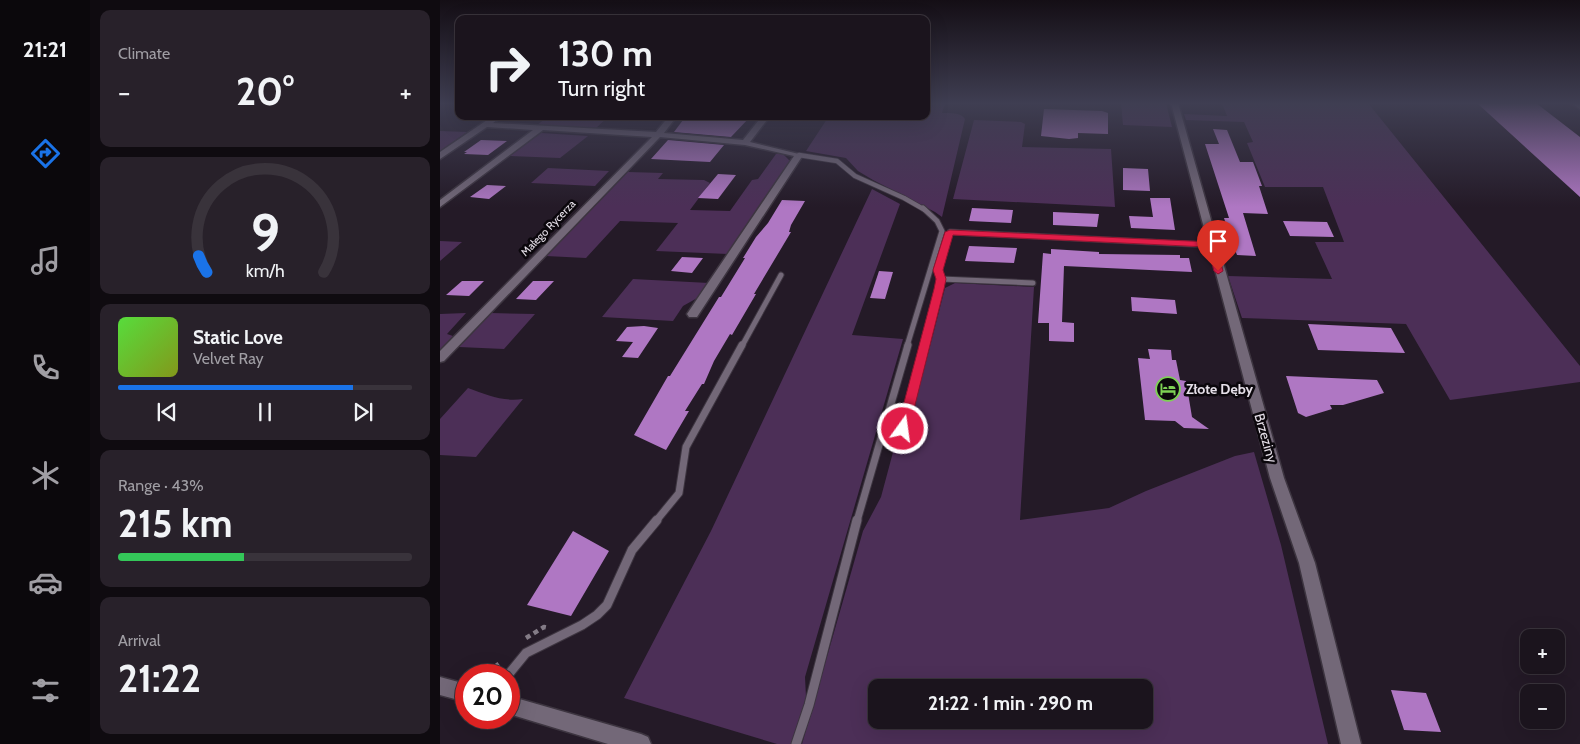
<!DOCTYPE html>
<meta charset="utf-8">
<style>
:root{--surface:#1b141d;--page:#28212a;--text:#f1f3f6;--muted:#a09ea4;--line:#39333b;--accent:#1a73e8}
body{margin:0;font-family:Cabin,sans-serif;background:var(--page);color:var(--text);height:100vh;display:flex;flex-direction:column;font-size:19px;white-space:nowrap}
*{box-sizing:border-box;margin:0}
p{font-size:16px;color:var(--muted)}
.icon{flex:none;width:28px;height:28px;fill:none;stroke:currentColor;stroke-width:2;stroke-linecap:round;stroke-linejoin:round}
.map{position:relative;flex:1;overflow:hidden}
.panel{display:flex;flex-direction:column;gap:10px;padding:10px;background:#0f0b10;width:350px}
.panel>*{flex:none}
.hud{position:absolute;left:15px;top:15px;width:475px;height:105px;border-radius:10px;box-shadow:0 5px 20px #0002,0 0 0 1px var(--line);background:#1b141d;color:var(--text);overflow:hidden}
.controls{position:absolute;left:1080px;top:629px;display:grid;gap:10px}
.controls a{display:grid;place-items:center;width:45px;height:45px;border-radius:10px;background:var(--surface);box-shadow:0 5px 20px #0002,0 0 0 1px var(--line);font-size:25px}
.speed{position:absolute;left:15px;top:664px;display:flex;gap:10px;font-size:25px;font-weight:700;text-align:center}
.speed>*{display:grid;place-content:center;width:65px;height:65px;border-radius:50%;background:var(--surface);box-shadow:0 5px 20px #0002,0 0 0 1px var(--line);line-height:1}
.speed .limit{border:8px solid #d22;background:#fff;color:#111}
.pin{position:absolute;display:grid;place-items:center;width:42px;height:42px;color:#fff;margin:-51px -21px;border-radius:50% 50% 50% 0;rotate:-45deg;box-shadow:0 0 5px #0007}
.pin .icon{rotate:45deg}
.me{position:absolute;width:55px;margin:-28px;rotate:14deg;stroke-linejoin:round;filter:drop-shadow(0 0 4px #0008)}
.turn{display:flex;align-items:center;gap:18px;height:105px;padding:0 20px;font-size:22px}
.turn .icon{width:65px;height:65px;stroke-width:2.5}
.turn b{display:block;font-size:35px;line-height:42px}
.big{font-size:38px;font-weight:700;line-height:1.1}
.panel .card{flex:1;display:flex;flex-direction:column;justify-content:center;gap:8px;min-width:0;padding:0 18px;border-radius:10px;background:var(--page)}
.panel .dial{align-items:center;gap:0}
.dial svg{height:130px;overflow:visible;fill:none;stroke:var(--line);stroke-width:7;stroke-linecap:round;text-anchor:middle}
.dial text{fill:var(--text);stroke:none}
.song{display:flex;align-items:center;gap:15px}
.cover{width:60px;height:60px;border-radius:8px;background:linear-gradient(135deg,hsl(110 70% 55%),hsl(70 70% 35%))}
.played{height:5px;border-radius:2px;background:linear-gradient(90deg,var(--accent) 80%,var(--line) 80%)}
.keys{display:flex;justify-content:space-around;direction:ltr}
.heat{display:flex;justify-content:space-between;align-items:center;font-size:28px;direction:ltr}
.charge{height:8px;border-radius:4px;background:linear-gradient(90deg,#34c759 43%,var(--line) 0)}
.trip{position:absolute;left:428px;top:679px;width:285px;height:50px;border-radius:10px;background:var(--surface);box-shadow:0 5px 20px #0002,0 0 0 1px var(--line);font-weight:700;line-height:50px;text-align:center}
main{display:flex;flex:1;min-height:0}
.menu{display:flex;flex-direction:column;width:90px;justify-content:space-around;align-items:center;background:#0b080c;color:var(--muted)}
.menu .icon{width:35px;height:35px}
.menu .current{color:var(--accent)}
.menu b{font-size:22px;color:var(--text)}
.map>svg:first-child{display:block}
</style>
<main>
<nav class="menu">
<b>21:21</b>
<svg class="icon current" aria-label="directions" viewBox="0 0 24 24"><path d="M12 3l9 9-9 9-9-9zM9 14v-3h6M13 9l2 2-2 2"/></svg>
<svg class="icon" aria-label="music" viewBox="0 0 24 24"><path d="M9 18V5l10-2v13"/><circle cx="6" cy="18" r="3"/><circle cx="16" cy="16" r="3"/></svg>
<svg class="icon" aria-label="phone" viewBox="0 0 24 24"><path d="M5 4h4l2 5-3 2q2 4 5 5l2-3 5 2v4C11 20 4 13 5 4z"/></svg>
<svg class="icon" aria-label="climate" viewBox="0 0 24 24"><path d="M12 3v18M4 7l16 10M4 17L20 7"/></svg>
<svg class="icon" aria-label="car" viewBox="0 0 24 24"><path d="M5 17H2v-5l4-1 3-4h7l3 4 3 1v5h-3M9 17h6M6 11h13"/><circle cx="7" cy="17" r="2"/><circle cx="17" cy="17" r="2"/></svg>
<svg class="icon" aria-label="filters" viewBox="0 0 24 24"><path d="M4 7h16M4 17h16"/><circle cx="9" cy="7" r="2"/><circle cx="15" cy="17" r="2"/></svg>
</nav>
<section class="panel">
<div class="card"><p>Climate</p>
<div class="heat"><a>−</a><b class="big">20°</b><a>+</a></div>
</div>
<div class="card dial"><svg viewBox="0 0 100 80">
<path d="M14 69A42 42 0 1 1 86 69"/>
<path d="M14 69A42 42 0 0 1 9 59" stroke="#1a73e8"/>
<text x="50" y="56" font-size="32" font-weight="700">9</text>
<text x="50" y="72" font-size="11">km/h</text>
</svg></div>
<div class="card">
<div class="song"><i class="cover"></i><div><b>Static Love</b><p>Velvet Ray</p></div></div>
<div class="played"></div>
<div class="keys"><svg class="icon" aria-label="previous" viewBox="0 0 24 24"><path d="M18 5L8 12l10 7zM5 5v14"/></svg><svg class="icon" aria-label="pause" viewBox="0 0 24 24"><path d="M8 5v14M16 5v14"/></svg><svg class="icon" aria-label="next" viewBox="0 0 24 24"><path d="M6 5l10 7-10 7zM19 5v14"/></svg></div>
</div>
<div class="card"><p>Range · 43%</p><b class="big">215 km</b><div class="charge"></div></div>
<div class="card"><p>Arrival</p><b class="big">21:22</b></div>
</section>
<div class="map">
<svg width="1140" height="744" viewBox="0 0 1140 744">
<rect width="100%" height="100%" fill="#241a27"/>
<path fill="#4c2f57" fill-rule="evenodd" d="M486,103H505L502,113C509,113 521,112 525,119L502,217L495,212L433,180L418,171L406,158L366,151L389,116H486Z
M681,103H726L732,127L683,125Z
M782,103H928L1140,366V382L1010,400L966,324L802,318L788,276L892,279L875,242H904L883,187H825L807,143L813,142L804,122L746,120L744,114L787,116Z
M109,116H169L156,128L97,125Z
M534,120L581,122L585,124L582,147L671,149L675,207L513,199Z
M0,131L27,132L0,151Z
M101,133L148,136L120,158L70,156Z
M336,154H343L350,161L288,254L216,251L238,223L180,221L146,258L106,256L188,172L223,173L218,179L264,180L270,183L250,210L290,211L312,180L318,179Z
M108,168L169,171L155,186L91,183Z
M432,189L460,204L412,335L463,339L365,677L366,697L353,744H337L184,698L271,531Z
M0,241L22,242L0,261Z
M193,279L269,283L259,297L243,306L233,321L162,317Z
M515,283L594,287L580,520L669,508L706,491L795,456L814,452L841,545L888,744H362L423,531L441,497L456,441L466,440L505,288ZM436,688H704V720H436Z
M26,313L7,334L13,336L0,350V314Z
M51,313L95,314L64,349L19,347Z
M28,388C47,395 63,402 83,399L36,457L0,455V419Z"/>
<path fill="#af77c3" d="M1037,103H1096L1140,137V197Z
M604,109L662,111L668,113V134L638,133V138L629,139L601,136Z
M246,116H299L297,118H309L291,137L234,132Z
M773,129L787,130L800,162H813L822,186H819L828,214L803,213L816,256L797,255L789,234L784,218H789L765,144H779Z
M41,140L67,141L48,155L24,154L27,152H24Z
M228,140L284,145L270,162L211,159Z
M683,168L708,169L710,191L683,190Z
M278,174L296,175L278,199L258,198Z
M47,185L66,186L49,199L30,197Z
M710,198H730L735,230L691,228L689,216L713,217Z
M342,200L365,201L351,225L349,232H351L314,294H316L292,335L290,334L274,361L264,384H262L245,411H249L226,450L194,435L228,376H230L279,297H281L305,258H303L316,237L328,223Z
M532,208L573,210L571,223L529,221Z
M613,212L659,214L657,227L613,225Z
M843,221L887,222L894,237L850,236Z
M529,246L577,248L574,263L525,261Z
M611,249L659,252V254L740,255V258H749L752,272L624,266L622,322L634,323V342L609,341V323H598L603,253L611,254Z
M242,257L263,258L252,273L231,271Z
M439,271L453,272L445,299L430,298Z
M22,281H44L29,296L6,295Z
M93,281H114L96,300L76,299Z
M691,297L735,300L737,314L692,311Z
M868,324L951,328L965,353L878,350Z
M204,326L218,328L198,358L182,357L193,342L176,341L187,327Z
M708,349L731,350L732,360H736L740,380L746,381L752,417L769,429L744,428L735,421L705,420L698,358L710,359Z
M846,376L937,380L944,393L903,405H890L892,409L866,417L858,413Z
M133,531L169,551L131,616L87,605Z
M951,690L986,693L1001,732L964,730Z"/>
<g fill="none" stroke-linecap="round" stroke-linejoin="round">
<g stroke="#3d3540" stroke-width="6">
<path id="service-far3" d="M359,155L397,161L415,176L464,198L485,210"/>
</g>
<g stroke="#3d3540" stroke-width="7">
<path id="service-far2" d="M501,279L593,283
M302,346L341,275
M467,346L502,231L497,221L483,208
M484,346L501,279L498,269L510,232L771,245"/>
</g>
<g stroke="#3d3540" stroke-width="9">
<path id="service-far1" d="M463,429L485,345
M216,521L239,493L246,447L302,345
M417,521L468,345"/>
</g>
<g stroke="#3d3540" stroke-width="11">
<path id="service" d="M68,675L86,653L142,625L157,615L167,605L192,550L217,520
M356,744L369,705L417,520"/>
</g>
<g stroke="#3d3540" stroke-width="3">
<path id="minor" d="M731,103H738L844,478L875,563L921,744H901L859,563L830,478Z
M1131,103L1140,104V109Z
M53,116H62L53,123L216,132L229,116H237L224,133L303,140L322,116H330L310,142L363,155L257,317H249L247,314L354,156L305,145L220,137L4,361L0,362V351L212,137L103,130L0,207V200L93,130L47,127L0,159V152Z
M0,677L26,684V702L0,695Z
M69,696L201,734L208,737L211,744H168L69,714Z"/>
</g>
<path stroke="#837b86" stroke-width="4.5" stroke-dasharray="5 4" stroke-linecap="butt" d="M86,638L104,627L109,628
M31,675L34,672L46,673L60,663"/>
<use href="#service-far3" stroke="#736878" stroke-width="4.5"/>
<use href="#service-far2" stroke="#736878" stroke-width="5"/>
<use href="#service-far1" stroke="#736878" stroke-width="7"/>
<use href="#service" stroke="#736878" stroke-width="9"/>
<use href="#minor" fill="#736878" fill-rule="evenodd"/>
</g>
<linearGradient id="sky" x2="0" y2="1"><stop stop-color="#140e15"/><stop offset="0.5" stop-color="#3f3e52"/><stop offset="1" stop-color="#3f3e52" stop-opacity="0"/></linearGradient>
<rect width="1140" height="207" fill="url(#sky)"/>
<path fill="#e11d48" stroke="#92132f" d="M510,230L771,242L776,245L783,271L778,274L774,271L767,247L513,235L503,270L506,279L504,289L469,429L468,432H459L457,429L494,289L496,279L493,270L505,232Z"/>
<defs>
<g id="hotel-ring" transform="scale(1.25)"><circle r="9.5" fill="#0b070c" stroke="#7dd154" stroke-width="1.5"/><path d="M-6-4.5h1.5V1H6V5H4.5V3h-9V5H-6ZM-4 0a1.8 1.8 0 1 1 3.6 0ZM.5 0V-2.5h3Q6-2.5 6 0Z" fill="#7dd154"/></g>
</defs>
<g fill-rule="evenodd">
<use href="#hotel-ring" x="728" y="389"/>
</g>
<g text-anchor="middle" stroke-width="5" stroke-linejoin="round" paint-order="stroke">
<g font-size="11" fill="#e5dfe8" stroke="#0b070c">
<text transform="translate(108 228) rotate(-46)" y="4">Małego Rycerza</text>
</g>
<g font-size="14" font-weight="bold" fill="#e5dfe8" stroke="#0b070c" text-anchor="start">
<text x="746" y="394">Złote Dęby</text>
</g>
<g font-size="14" fill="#e5dfe8" stroke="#0b070c">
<text transform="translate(826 438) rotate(74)" y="5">Brzeziny</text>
</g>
</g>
</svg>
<div class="controls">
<a>+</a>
<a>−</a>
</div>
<div class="speed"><div class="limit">20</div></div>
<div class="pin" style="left:778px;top:271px;background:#d93025"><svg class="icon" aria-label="arrive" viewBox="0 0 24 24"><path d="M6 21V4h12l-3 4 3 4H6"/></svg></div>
<svg class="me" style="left:463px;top:429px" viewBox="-20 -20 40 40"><circle r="17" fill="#e11d48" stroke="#fff" stroke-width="3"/><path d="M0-11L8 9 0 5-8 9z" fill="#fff"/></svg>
<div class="trip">21:22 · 1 min · 290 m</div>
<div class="hud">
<div class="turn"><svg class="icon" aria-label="right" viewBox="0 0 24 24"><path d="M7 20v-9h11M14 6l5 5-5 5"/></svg><div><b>130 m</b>Turn right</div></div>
</div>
</div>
</main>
